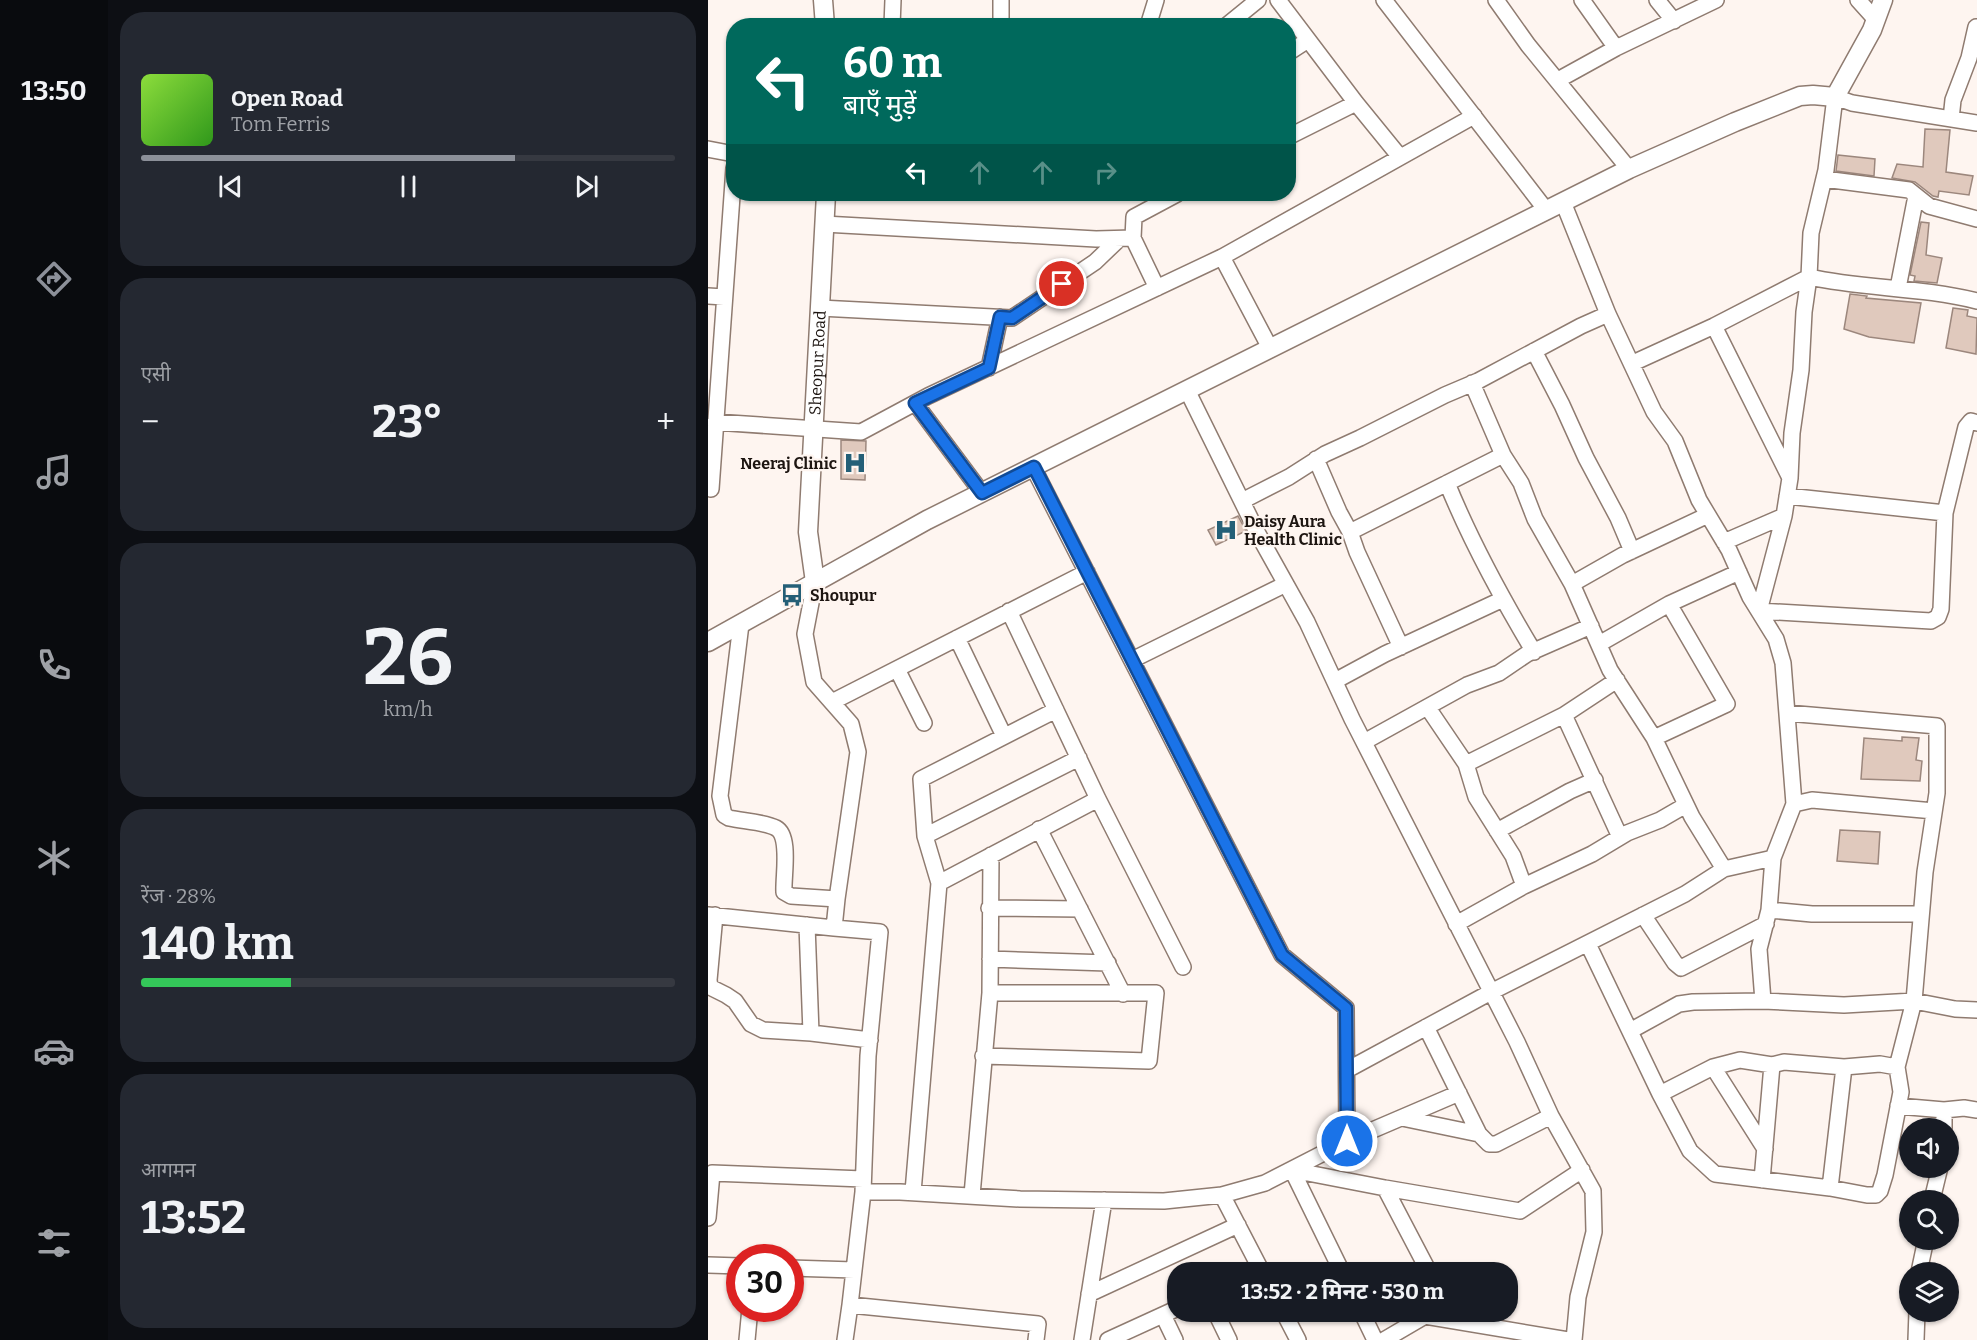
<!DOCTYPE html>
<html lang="hi">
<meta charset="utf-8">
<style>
:root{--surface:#171b24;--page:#242831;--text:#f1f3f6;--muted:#9ea1a6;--line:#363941;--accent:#8c9099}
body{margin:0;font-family:Bitter,"Noto Sans Devanagari",serif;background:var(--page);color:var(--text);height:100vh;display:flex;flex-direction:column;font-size:22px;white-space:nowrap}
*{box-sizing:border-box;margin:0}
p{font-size:20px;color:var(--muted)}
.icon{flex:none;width:33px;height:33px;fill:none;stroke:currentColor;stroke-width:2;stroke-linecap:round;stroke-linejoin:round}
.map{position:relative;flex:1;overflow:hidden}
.sheet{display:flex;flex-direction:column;gap:12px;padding:12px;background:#0d0f14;width:600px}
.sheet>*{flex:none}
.hud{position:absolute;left:18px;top:18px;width:570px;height:183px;border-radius:24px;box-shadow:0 2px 4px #0004;background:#00695c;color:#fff;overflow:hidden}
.buttons{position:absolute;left:1191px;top:1118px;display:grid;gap:12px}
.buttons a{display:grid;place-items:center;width:60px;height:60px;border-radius:50%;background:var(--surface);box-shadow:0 2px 4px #0004;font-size:30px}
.speed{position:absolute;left:18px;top:1244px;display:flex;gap:12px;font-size:30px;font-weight:700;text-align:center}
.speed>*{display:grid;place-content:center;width:78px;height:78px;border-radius:50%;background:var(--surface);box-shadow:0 2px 4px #0004;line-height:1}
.speed .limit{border:9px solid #d22;background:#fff;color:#111}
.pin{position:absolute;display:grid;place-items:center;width:51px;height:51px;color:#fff;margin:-26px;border:3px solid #fff;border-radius:50%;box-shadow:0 2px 6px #0007}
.me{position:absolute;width:66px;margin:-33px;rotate:0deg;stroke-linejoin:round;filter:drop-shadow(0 0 4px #0008)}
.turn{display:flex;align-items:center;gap:21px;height:126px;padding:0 18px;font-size:27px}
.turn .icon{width:78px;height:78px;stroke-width:2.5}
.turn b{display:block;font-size:42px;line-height:51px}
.lanes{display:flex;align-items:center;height:57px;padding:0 18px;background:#0003;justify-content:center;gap:30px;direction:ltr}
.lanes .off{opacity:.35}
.big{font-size:45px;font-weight:700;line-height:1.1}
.sheet .widget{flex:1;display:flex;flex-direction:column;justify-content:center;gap:9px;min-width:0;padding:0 21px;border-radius:24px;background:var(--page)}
.sheet .dial{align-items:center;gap:0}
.dial b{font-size:78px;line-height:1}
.song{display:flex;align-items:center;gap:18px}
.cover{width:72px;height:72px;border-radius:9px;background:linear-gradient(135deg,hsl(90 70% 55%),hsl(110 70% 35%))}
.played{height:6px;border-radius:3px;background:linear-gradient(90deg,var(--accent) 70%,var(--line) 70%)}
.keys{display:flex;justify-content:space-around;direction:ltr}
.heat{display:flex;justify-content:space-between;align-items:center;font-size:33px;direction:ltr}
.charge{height:9px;border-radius:4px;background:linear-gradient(90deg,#34c759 28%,var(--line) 0)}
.trip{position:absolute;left:459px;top:1262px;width:351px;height:60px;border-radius:24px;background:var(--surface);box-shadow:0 2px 4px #0004;font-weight:700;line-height:60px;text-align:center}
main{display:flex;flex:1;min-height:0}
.tabs{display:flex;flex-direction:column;width:108px;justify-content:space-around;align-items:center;background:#090b0e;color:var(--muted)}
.tabs .icon{width:42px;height:42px}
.tabs .on{color:var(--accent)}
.tabs b{font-size:27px;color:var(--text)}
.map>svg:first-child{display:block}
</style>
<main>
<nav class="tabs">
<b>13:50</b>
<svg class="icon on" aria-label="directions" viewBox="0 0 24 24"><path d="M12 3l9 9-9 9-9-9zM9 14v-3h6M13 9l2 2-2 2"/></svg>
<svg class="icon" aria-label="music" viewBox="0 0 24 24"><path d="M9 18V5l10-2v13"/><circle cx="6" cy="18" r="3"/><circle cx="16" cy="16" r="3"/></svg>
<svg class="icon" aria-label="phone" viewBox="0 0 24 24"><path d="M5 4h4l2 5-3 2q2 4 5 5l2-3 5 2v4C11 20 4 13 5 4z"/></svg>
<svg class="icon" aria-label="climate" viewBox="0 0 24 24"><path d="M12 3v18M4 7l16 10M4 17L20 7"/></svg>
<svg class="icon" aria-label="car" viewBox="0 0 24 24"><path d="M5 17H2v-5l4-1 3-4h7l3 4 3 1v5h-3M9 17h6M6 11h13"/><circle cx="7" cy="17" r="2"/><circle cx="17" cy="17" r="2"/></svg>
<svg class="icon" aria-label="filters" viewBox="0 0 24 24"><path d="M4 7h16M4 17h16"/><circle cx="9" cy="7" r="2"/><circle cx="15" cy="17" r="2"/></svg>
</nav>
<section class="sheet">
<div class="widget">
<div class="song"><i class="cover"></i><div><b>Open Road</b><p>Tom Ferris</p></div></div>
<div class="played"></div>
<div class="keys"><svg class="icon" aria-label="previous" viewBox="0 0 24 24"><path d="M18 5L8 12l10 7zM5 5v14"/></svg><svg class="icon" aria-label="pause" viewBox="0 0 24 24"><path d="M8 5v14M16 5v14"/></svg><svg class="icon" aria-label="next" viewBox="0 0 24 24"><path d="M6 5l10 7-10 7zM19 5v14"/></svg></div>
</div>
<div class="widget"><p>एसी</p>
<div class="heat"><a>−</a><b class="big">23°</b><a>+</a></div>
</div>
<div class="widget dial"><b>26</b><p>km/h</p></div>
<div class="widget"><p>रेंज · 28%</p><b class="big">140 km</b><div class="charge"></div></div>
<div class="widget"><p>आगमन</p><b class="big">13:52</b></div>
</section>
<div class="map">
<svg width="1269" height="1340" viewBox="0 0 1269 1340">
<rect width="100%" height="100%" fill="#fef5f0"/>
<path fill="#e0c9bd" stroke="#9c877d" stroke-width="1.5" d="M1217,129L1242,130L1238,172L1265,176L1261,195L1231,191L1230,197L1225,196L1207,182L1184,178L1189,164L1215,167Z
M1130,155L1167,159L1166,176L1128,171Z
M1213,222L1221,223L1218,255L1234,258L1229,283L1206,281L1207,276L1202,275Z
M1142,294L1159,296L1158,298L1213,303L1206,343L1161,337L1136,329Z
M1245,308L1260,310L1259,316L1269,318L1268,354L1238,348Z
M133,440L158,441L157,480L133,479Z
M530,516L538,531L508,545L500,530Z
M1194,737L1211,738L1208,760L1214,761L1212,781L1153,779L1156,738L1194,741Z
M1132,830L1172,832L1170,864L1129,861Z"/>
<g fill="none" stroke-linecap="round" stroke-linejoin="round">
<g stroke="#8f7b70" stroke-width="18">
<path id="minor" d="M570,0L648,103L692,157
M676,0L838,210
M788,0L820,45L921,169
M874,0L908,48
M949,0L966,21
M1150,0L1168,20
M184,26L185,0
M293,26V0
M440,26L448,0
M518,26L550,0
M580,53L600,40
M850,80L908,48L1008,0
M1243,119L1245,100L1261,58L1268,27
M1269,123L1144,103L1127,97L1118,170L1103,233L1101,277C1156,289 1214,287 1269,301
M580,137L648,103
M0,149L26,154
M1116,179L1201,190L1221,206L1269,219
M855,202L900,314L946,412L967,441L991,500L1021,550L1042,597L1068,639L1075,663L1086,804L1065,858L1061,910L1051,949L1055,1001
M116,224L388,239L425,238L449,288
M425,238L426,217L469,194
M514,257L562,348
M1190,288L1208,196
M0,296L16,297
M112,308L304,318L387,262L410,240
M1006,326L1081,476
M826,351L854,405L878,458L910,518L924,551
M925,363L1006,326L1101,277
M281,368L292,317
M764,383L795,455L813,483L827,519L864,584L902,670L946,738L984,817L1016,869
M479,390L550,534L599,622L644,719L809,1042L843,1116L885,1191L886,1232L870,1297L866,1340
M207,403L274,493
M7,422L153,432L220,396L514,257L766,116
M608,459L631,512L642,532L649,552L693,647
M325,467L574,955L638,1008L639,1141
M739,483C763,542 793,597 826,652
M3,489L26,168
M1079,496L1237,513L1258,427L1263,421L1269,423
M534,501L581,477L617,454L652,438L737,395L770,381L873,326L900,314
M1076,516L1051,611L1223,621L1230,617L1233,609L1237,513
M642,532L795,455
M1016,542L1076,516L1082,478L1084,433L1093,370L1096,312L1101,277
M107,582L97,634L106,682L143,724L150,752L129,899L126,928L172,932L160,1056L155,1192L142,1305L137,1340
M864,584L915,555L1000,515
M301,611L390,799L475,967
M33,624L12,796L16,815L21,818C34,821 57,822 68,828C83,836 75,876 76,892L83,896L129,899
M249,638L296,736
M891,644L961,604L1031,572
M424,660L578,584
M189,669L216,723
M627,681L677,654L795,599
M124,702L379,572
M720,708L758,764L768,797L805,856L816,886
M856,715L912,837
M946,738L1019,704L961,604
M656,742L759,685L791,673L819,654L883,626
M758,764L856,715L909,680
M1086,804L1104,800L1226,811
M331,829L415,994
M789,831L862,791L887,780
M217,836L371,758
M231,883L390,799
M281,908L372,909
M1061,910L1104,914H1213
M0,915L126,928
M7,915L1,980L2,987L18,995L27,1001L43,1024L55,1030L103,1033
M935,915L967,963L973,968L1058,924
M748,924L816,886L884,854L919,833L952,820L978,805
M99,925L103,1033L162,1040
M880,944L952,1094L982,1151L1007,1174L1122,1188L1159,1195H1168L1172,1191L1177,1175L1193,1092L1189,1067L1206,1001L1217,872L1229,793V726L1079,713
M282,959L400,963
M718,1027L771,1134L781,1144H788L843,1116
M922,1031L971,1004L985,1002L1055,1001L1136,1005L1206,1001L1247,1009L1269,1010
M275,1056L441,1061L448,993H282
M1005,1067L1057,1149
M639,1070L783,992L977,894L1016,869L1065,858
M952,1094L1005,1067L1032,1060L1064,1065L1076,1062L1136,1067L1172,1064L1189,1067
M1190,1106L1236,1110L1256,1108L1269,1110
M694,1118L771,1134
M1236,1128V1110
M584,1170L677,1188L812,1211L874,1170
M584,1170L634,1272
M1054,1180L1064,1065
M677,1188L721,1272
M1122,1188L1136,1067
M155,1192H192L312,1199L456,1201L514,1195L557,1183L639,1141L751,1093
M205,1192L231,883L217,836L213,779L348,710
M264,1195L282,993L283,855
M514,1195L554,1272
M1224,1200L1232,1167
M0,1218L4,1173L155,1179
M0,1265L32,1266
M82,1268L146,1270
M1211,1272L1218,1239
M381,1294L530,1225
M142,1305L330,1324L328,1340
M507,1311L521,1340
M575,1311L590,1340
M653,1311L667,1340
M455,1315L467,1340
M39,1340L42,1308
M374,1340L396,1200
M400,1340L470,1308
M676,1340L717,1316L860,1340
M1208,1340L1209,1311"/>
</g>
<g stroke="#8f7b70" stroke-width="21">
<g id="tertiary">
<path d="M115,0L117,26"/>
<path id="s1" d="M107,582L100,532L118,194"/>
<path d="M0,642L219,520L921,169L1027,122L1092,96L1105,95L1127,97L1164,30L1175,0"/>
</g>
</g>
<use href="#minor" stroke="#fff" stroke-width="15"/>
<use href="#tertiary" stroke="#fff" stroke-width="18"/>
</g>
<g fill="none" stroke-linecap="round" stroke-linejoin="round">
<g stroke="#114b97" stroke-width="15">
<path id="route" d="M354,284L304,318L292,317L281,368L207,403L274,493L326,467L574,955L638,1008L639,1141"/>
</g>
<use href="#route" stroke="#1a73e8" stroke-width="10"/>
</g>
<defs>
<g id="hospital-bare" transform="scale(1.8)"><path d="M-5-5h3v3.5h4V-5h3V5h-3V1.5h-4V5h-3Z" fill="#245f77" stroke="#fef5f0" stroke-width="2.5" paint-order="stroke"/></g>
<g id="bus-bare" transform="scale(1.8)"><path d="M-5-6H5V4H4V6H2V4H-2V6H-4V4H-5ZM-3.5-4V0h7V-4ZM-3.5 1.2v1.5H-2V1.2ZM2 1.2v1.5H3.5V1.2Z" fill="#245f77" stroke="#fef5f0" stroke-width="2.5" paint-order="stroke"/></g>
</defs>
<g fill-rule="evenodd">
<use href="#hospital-bare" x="147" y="463"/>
<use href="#hospital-bare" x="518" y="530"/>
<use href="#bus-bare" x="84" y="595"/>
</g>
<g text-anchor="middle" stroke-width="4.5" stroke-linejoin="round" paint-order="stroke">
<g font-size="16" fill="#1d1511" stroke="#fef5f0">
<text dy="6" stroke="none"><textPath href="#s1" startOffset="220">Sheopur Road</textPath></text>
</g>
<g font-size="16" font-weight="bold" fill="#1d1511" stroke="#fef5f0" text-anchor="start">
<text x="129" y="469" text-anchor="end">Neeraj Clinic</text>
<text x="536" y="527">Daisy Aura<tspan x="536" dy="18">Health Clinic</tspan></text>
<text x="102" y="601">Shoupur</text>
</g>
</g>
</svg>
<div class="buttons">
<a><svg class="icon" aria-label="sound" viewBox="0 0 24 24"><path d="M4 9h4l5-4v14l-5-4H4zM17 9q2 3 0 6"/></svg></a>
<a><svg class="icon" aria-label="search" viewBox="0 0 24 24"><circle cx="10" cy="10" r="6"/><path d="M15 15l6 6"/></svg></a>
<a><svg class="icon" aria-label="layers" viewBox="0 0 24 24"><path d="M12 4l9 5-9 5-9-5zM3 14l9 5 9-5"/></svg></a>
</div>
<div class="speed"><div class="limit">30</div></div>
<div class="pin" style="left:354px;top:284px;background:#d93025"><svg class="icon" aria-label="arrive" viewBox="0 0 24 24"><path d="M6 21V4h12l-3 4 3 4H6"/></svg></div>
<svg class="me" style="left:639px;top:1141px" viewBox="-20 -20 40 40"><circle r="17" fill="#1a73e8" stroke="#fff" stroke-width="3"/><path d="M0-11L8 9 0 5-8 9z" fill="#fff"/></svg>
<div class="trip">13:52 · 2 मिनट · 530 m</div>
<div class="hud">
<div class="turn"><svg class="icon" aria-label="left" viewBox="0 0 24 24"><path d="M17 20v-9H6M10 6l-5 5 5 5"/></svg><div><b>60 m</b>बाएँ मुड़ें</div></div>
<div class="lanes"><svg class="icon" aria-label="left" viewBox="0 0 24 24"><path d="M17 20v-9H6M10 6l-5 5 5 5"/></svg><svg class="icon off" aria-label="ahead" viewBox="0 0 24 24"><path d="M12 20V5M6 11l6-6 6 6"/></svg><svg class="icon off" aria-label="ahead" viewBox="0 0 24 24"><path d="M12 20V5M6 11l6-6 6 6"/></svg><svg class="icon off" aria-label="right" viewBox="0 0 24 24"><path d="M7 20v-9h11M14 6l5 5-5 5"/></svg></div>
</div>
</div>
</main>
